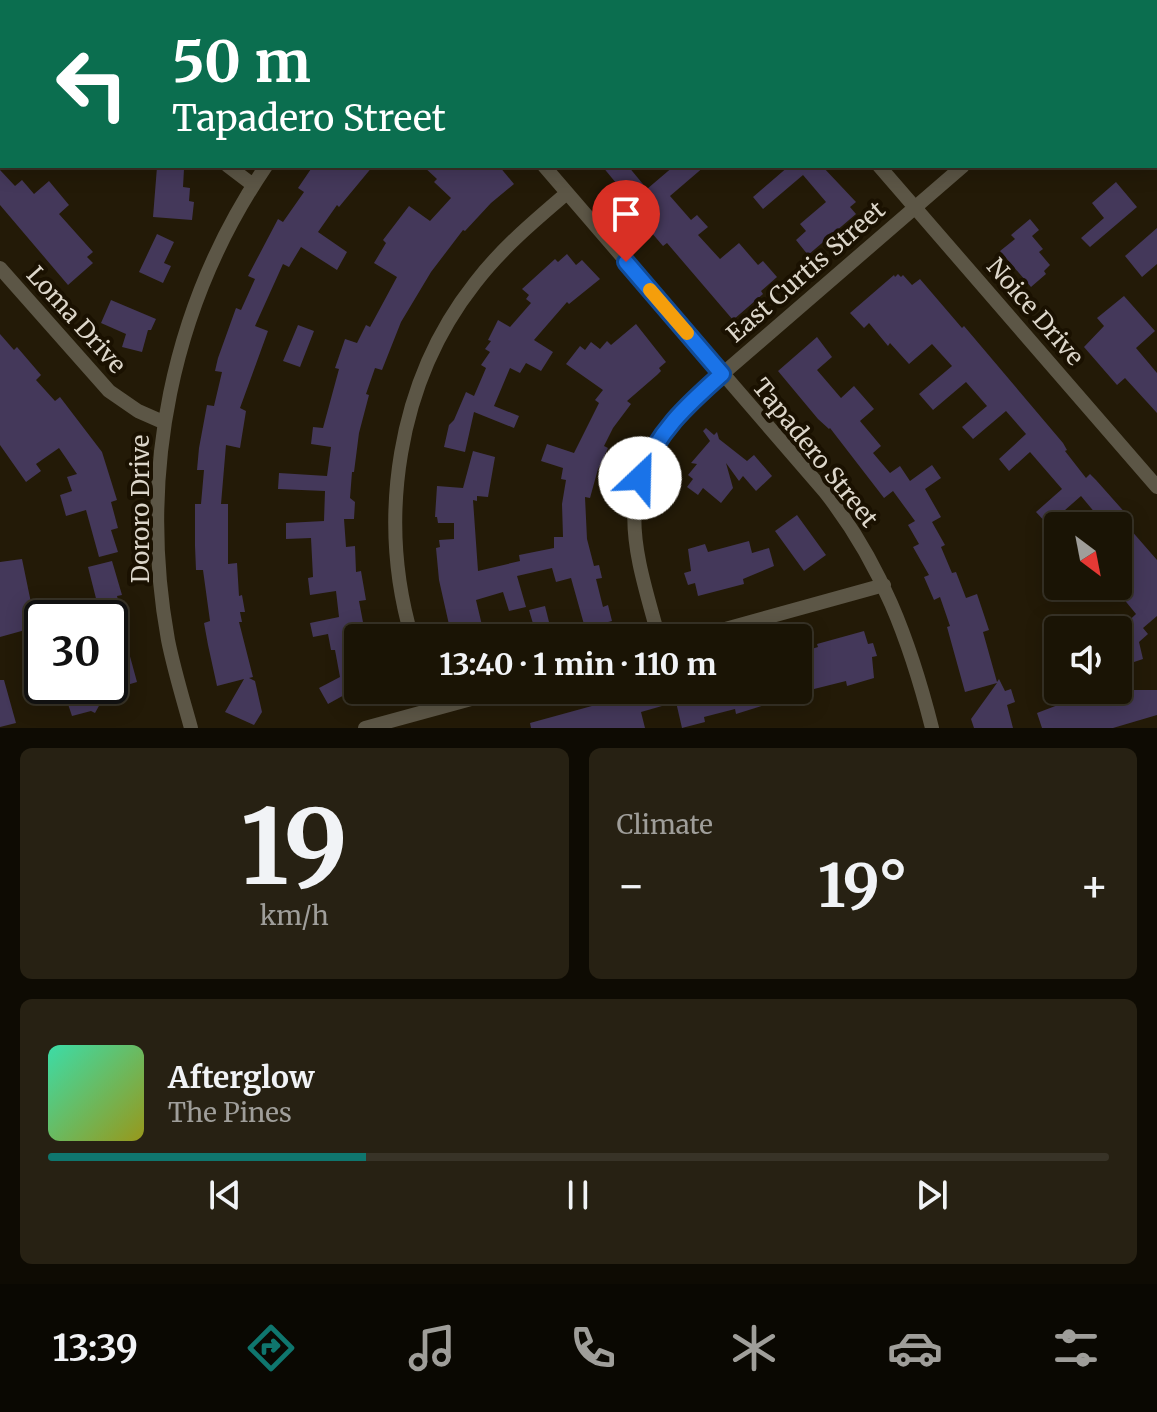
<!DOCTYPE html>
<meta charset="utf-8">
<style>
:root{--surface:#1a1405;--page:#272113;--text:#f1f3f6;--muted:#9f9e9a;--line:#383327;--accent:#0f766e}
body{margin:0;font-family:Merriweather,serif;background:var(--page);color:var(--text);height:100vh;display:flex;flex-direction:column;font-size:30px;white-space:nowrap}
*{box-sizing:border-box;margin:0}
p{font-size:26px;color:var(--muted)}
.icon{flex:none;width:44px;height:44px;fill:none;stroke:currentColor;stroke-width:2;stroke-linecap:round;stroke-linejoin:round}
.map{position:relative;height:728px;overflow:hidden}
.drawer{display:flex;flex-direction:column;gap:20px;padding:20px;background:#0e0b03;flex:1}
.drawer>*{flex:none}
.top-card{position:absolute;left:0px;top:0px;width:1158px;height:168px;box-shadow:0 4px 20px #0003,0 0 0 2px var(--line);background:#0b6e4f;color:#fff;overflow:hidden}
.needle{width:52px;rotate:148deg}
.tools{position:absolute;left:1044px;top:512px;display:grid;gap:16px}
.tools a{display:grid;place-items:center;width:88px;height:88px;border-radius:8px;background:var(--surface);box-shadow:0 4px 20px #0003,0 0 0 2px var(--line);font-size:40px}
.speed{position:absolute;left:24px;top:600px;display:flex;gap:16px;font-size:40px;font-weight:700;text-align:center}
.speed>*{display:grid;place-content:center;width:104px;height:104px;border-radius:50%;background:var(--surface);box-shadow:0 4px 20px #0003,0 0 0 2px var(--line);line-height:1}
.speed .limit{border:4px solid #111;border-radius:12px;background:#fff;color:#111}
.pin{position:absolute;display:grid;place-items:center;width:68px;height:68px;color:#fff;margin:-82px -34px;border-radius:50% 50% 50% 0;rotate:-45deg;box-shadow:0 0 8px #0007}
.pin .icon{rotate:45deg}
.me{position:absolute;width:88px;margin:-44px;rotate:24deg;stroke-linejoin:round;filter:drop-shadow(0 0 6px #0008)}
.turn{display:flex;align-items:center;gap:28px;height:168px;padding:0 40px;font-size:36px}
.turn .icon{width:104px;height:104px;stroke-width:2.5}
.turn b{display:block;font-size:56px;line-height:68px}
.big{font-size:60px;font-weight:700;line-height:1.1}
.drawer .card{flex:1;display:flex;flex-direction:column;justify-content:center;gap:12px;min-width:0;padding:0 28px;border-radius:12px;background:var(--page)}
.drawer .dial{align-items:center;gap:0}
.dial b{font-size:104px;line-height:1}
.song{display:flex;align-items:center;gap:24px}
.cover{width:96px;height:96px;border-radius:12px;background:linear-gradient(135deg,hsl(160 70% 55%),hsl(60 70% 35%))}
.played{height:8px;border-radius:4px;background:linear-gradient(90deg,var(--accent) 30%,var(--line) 30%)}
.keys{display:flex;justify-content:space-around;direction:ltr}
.heat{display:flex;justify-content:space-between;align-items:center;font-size:44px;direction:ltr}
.drawer .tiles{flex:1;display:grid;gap:20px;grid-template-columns:1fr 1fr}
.card:last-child{grid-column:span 2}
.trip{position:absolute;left:344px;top:624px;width:468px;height:80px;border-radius:8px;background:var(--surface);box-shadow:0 4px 20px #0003,0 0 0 2px var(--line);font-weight:700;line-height:80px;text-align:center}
.dock{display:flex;height:128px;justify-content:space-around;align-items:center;background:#0a0802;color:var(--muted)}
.dock .icon{width:56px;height:56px}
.dock .current{color:var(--accent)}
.dock b{font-size:36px;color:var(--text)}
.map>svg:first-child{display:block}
</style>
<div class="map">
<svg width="1157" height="728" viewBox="0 0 1157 728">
<rect width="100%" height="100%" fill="#231a07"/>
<path fill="#44385a" d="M313,166H373L339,207L337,205L318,232L347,252L337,270L301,247L289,267L283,264L255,326L268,331L240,408L246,411L240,448L226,445L221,504H228V564L237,563L239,596L242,595L245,612H240L242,622H239L253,677L249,678L255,681L262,712L254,725L225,712L244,679L217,686L208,645L204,623L210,621L203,570H196L195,546V504H201L204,470H197L199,448L207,405L214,406L222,372L215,371L218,358L236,308L241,310L255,279L248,276L278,219L283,222L304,192L298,188Z
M423,166H499L514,184L491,203L465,231L463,230L431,272L401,322L382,370L375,368L366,394L369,395L359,433L354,472H352L350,498L355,502L354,519H344L346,547L355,546L356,572L361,571L366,600L359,601L366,638H358V695L347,698L346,694L328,704L319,688L340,677L335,650H331L328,634L313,637L310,623L339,617L336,591L310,595L308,578L313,577L311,538L286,539V523L324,521L325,491L278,489L279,473L327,476L331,447L311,444L313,427L323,428L339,369L335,368L345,339L357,343L366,325L370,327L397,277L374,263L386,243L383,240L409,206L430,221L451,198L434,182L437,179Z
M602,166H628L647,189L674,166H705L670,196L691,220L697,215L708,227L698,235L720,259L739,243L758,265L763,261L777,277L761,291L763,294L733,320L667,243L663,246L626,203L622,198L625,195L621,189Z
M789,166H822L856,202L850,207L856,214L808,255L796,240L806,231L800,224L826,202L803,175L763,209L753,197Z
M157,167L184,169L183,187L190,188L189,201L194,202L192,220L153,217Z
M0,170L15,186L22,180L34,194L49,181L69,205L59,214L93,252L87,257L93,263L68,285L0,205Z
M1116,182L1137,207L1090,247L1081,238L1104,218L1092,203Z
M1030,219L1039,230L1032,236L1043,249L1039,252L1050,265L1044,271L1046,274L1031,287L1000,251L1015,239L1011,235Z
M1157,228V264L1142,277L1125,256Z
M157,234L174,242L164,263L171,266L163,283L139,272Z
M567,254L576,265L582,260L600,279L569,304L567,302L534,340L553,352L541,371L526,363L520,373L510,368L494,406L519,416L514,428L474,412L465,452L444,447L449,425L454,420L466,392L474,396L486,368L481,365L490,352L485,349L491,341L488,340L498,320L510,327L531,303L526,299L529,295L522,289L555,259L558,262Z
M898,274L901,277L903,275L912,285L920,279L962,328L964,326L1063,443L1067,450L1065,451L1086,478L1090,474L1096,480L1128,516L1123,521L1157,560V616L1143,628L1148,634L1139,642L1143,659L1128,664L1123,645L1133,642L1120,629L1136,614L1118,592V567L1127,560L1118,550V526H1106L1081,496L1048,525L1036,512L1062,489L1030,452L1009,471L999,459L1026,434L1006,411L973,439L962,427L987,406L966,382L933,410L919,394L952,366L932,344L909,364L890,343L888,346L869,323L864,328L850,313L894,275L895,277Z
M1124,296L1155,331L1136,348L1157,373V413L1125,378L1117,385L1084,347L1104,326L1097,318Z
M111,300L156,319L151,330H148L142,352L122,347L126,334L101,323Z
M636,324L666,362L659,368L661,371L657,375L627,401L631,404L613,428L604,446L608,448L598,469L590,498L585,497L587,539L594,566L599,565L602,578L596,579L603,607L608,605L612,621L585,628L571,578L556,582L552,568L517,576L526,607L509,611L503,592L476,600L485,638H452L439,580L436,548L440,547L439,540L454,539V523H438L437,517H435L437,486L463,488L473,451L495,457L488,497L477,496V501L473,500L478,571L520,561L519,555L554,548V537H563L562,504L566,480L561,479L563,468L541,461L547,444L574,453L599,403L595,400L603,390L566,364L580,346L585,350L591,342L600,349L607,341L611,345Z
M298,325L314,331L300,367L283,361Z
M0,334L14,350L17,347L41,375L36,380L55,401L60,397L102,452L117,500L111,502L118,528L111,530L118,552L99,557L86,510L66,516L60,495L72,491L67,477L77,474L59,448L36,464L41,471L26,482L0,445Z
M817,337L832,357L817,370L841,398L854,386L874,409L860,421L881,446L873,453L890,473L900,466L910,481L932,465L941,478L925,489L941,517L932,522L945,545L941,547L952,573L956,572L966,598L977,594L989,630L983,632L997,682L999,679L1005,691L1011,689L1015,702L1007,705L1013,728H974L971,719L997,683L965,692L947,627L950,626L940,597L934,600L924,577L929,575L913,547L919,544L908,525L915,521L893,491L884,498L830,428L829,429L818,419L778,371Z
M706,428L714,435L717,432L719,439L747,461L754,455L772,476L756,491L743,476L739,481L726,463L733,488L721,503L703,488L698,495L687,487L693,479L688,475L697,464L691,463L710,441L703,431Z
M797,515L826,555L804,571L775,531Z
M749,541L752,553L769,548L774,566L743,579L744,584L698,596L695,583L688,585L684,573L691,571L688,549L705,544L708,552Z
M22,559L36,627L0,637V562Z
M112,561L122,595L117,596L128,638H125L137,682L110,690V618H101L88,567Z
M545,606L549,622L534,627L529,610Z
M864,631L868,644L873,643L877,656L872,657L874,678L847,686L846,681L802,692L798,680V653L818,647L817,644Z
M0,680H4L16,723L0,727Z
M62,686H110L95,713L91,711L72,716Z
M650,690H760L765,705L736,714L735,709L704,717L705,722L682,728L676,702L641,712L645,728H531L530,723Z
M1086,690H1157V715L1113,728H1042L1037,713L1071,700L1070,697L1087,692Z"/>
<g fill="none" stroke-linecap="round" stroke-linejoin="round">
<path stroke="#5c5646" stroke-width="14" d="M85,0L86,2
M400,0L401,2
M736,0L738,2
M1142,2L1144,0
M228,166L253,185
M544,166L825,492C881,563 910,641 932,728
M879,166L1157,487
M0,268L109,391L138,411L163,422
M412,638C377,519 397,382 475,283C501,249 534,221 567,193
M659,638C632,542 610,481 690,402L963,166
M693,638L884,585
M427,690L433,709
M191,728C183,699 174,670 168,640C138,474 171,306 266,166
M365,728L504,690"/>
<path stroke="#9d916f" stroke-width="20" d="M1066,0L1068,2
M1122,0L1123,2
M1156,41L1157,42
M1156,105L1157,106"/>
</g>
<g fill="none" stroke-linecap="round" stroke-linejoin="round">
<g stroke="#114b97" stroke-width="20">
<path id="route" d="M626,262L722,374C687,405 656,433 640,478"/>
</g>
<use href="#route" stroke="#1a73e8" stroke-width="14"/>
<path stroke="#f59e0b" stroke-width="14" d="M650,290L687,333"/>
</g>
<g text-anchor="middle" stroke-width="8" stroke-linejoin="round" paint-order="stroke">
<g font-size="24" fill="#dcd6ca" stroke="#1a1101">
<text transform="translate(806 272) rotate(-41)" y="8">East Curtis Street</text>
<text transform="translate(1035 312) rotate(49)" y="8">Noice Drive</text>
<text transform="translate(76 320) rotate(48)" y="8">Loma Drive</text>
<text transform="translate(815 453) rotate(51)" y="8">Tapadero Street</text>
<text transform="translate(141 509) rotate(-90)" y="8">Dororo Drive</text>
</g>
</g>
</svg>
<div class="tools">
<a><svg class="needle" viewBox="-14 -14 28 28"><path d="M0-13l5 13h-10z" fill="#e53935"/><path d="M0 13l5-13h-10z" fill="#9f9e9a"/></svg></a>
<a><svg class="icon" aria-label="sound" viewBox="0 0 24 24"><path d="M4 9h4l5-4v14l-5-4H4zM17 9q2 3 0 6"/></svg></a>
</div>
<div class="speed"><div class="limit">30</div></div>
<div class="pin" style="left:626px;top:262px;background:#d93025"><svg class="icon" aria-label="arrive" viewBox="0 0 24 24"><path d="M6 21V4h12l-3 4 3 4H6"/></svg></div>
<svg class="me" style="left:640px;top:478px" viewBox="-20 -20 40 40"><circle r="19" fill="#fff"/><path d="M0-13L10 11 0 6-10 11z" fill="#1a73e8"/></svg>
<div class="trip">13:40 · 1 min · 110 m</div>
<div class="top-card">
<div class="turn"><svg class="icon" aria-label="left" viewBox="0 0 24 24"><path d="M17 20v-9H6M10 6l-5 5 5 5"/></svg><div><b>50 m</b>Tapadero Street</div></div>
</div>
</div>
<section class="drawer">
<div class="tiles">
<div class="card dial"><b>19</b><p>km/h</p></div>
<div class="card"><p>Climate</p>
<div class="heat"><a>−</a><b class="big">19°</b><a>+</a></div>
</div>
<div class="card">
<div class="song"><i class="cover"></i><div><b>Afterglow</b><p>The Pines</p></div></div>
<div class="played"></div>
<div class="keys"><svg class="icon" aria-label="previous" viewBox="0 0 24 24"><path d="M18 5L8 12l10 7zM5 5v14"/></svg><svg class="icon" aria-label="pause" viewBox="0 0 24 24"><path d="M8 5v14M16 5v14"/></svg><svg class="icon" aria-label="next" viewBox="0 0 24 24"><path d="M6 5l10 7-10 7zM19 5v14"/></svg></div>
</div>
</div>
</section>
<nav class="dock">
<b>13:39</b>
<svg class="icon current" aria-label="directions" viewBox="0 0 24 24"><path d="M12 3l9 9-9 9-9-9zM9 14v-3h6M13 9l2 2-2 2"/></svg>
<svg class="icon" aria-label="music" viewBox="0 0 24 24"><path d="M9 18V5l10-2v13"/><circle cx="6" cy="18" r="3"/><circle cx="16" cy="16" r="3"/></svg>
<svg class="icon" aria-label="phone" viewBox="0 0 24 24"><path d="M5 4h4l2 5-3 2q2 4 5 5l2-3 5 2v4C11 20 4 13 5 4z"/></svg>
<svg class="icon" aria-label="climate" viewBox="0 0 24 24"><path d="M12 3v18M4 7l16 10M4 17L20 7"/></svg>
<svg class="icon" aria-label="car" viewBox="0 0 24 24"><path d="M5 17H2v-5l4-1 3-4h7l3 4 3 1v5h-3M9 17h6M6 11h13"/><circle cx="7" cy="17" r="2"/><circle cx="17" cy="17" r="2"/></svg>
<svg class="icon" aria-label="filters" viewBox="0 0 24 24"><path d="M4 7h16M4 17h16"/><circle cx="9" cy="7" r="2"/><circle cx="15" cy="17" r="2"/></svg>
</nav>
